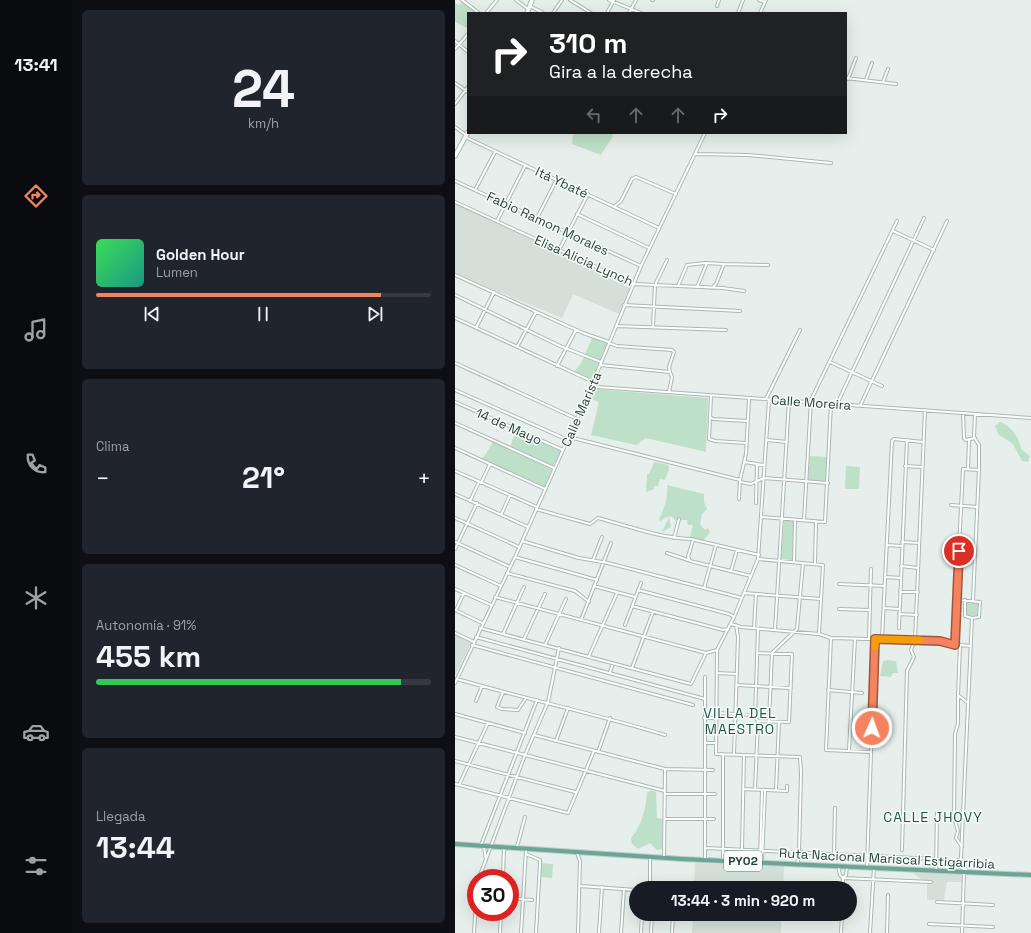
<!DOCTYPE html>
<html lang="es">
<meta charset="utf-8">
<style>
:root{--surface:#171b24;--page:#20242c;--text:#f1f3f6;--muted:#9ea1a6;--line:#363941;--accent:#f4845f}
body{margin:0;font-family:"Space Grotesk",sans-serif;background:var(--page);color:var(--text);height:100vh;display:flex;flex-direction:column;font-size:15px;white-space:nowrap}
*{box-sizing:border-box;margin:0}
p{font-size:13px;color:var(--muted)}
.icon{flex:none;width:22px;height:22px;fill:none;stroke:currentColor;stroke-width:2;stroke-linecap:round;stroke-linejoin:round}
.map{position:relative;flex:1;overflow:hidden}
.panel{display:flex;flex-direction:column;gap:10px;padding:10px;background:#0d0f14;width:383px}
.panel>*{flex:none}
.guide{position:absolute;left:12px;top:12px;width:380px;height:122px;border-radius:0px;box-shadow:0 4px 16px #0002;background:#202124;color:#fff;overflow:hidden}
.speed{position:absolute;left:12px;top:869px;display:flex;gap:8px;font-size:20px;font-weight:700;text-align:center}
.speed>*{display:grid;place-content:center;width:52px;height:52px;border-radius:50%;background:var(--surface);box-shadow:0 4px 16px #0002;line-height:1}
.speed .limit{border:6px solid #d22;background:#fff;color:#111}
.pin{position:absolute;display:grid;place-items:center;width:34px;height:34px;color:#fff;margin:-17px;border:2px solid #fff;border-radius:50%;box-shadow:0 1px 4px #0007}
.me{position:absolute;width:44px;margin:-22px;rotate:2deg;stroke-linejoin:round;filter:drop-shadow(0 0 3px #0008)}
.turn{display:flex;align-items:center;gap:14px;height:84px;padding:0 16px;font-size:18px}
.turn .icon{width:52px;height:52px;stroke-width:2.5}
.turn b{display:block;font-size:28px;line-height:34px}
.lanes{display:flex;align-items:center;height:38px;padding:0 16px;background:#0003;justify-content:center;gap:20px;direction:ltr}
.lanes .off{opacity:.35}
.big{font-size:30px;font-weight:700;line-height:1.1}
.panel .tile{flex:1;display:flex;flex-direction:column;justify-content:center;gap:6px;min-width:0;padding:0 14px;border-radius:6px;background:var(--page)}
.panel .dial{align-items:center;gap:0}
.dial b{font-size:52px;line-height:1}
.song{display:flex;align-items:center;gap:12px}
.cover{width:48px;height:48px;border-radius:6px;background:linear-gradient(135deg,hsl(130 70% 55%),hsl(170 70% 35%))}
.played{height:4px;border-radius:2px;background:linear-gradient(90deg,var(--accent) 85%,var(--line) 85%)}
.keys{display:flex;justify-content:space-around;direction:ltr}
.heat{display:flex;justify-content:space-between;align-items:center;font-size:22px;direction:ltr}
.charge{height:6px;border-radius:3px;background:linear-gradient(90deg,#34c759 91%,var(--line) 0)}
.trip{position:absolute;left:174px;top:881px;width:228px;height:40px;border-radius:20px;background:var(--surface);box-shadow:0 4px 16px #0002;font-weight:700;line-height:40px;text-align:center}
main{display:flex;flex:1;min-height:0}
.dock{display:flex;flex-direction:column;width:72px;justify-content:space-around;align-items:center;background:#090b0e;color:var(--muted)}
.dock .icon{width:28px;height:28px}
.dock .active{color:var(--accent)}
.dock b{font-size:18px;color:var(--text)}
.map>svg:first-child{display:block}
</style>
<main>
<nav class="dock">
<b>13:41</b>
<svg class="icon active" aria-label="directions" viewBox="0 0 24 24"><path d="M12 3l9 9-9 9-9-9zM9 14v-3h6M13 9l2 2-2 2"/></svg>
<svg class="icon" aria-label="music" viewBox="0 0 24 24"><path d="M9 18V5l10-2v13"/><circle cx="6" cy="18" r="3"/><circle cx="16" cy="16" r="3"/></svg>
<svg class="icon" aria-label="phone" viewBox="0 0 24 24"><path d="M5 4h4l2 5-3 2q2 4 5 5l2-3 5 2v4C11 20 4 13 5 4z"/></svg>
<svg class="icon" aria-label="climate" viewBox="0 0 24 24"><path d="M12 3v18M4 7l16 10M4 17L20 7"/></svg>
<svg class="icon" aria-label="car" viewBox="0 0 24 24"><path d="M5 17H2v-5l4-1 3-4h7l3 4 3 1v5h-3M9 17h6M6 11h13"/><circle cx="7" cy="17" r="2"/><circle cx="17" cy="17" r="2"/></svg>
<svg class="icon" aria-label="filters" viewBox="0 0 24 24"><path d="M4 7h16M4 17h16"/><circle cx="9" cy="7" r="2"/><circle cx="15" cy="17" r="2"/></svg>
</nav>
<section class="panel">
<div class="tile dial"><b>24</b><p>km/h</p></div>
<div class="tile">
<div class="song"><i class="cover"></i><div><b>Golden Hour</b><p>Lumen</p></div></div>
<div class="played"></div>
<div class="keys"><svg class="icon" aria-label="previous" viewBox="0 0 24 24"><path d="M18 5L8 12l10 7zM5 5v14"/></svg><svg class="icon" aria-label="pause" viewBox="0 0 24 24"><path d="M8 5v14M16 5v14"/></svg><svg class="icon" aria-label="next" viewBox="0 0 24 24"><path d="M6 5l10 7-10 7zM19 5v14"/></svg></div>
</div>
<div class="tile"><p>Clima</p>
<div class="heat"><a>−</a><b class="big">21°</b><a>+</a></div>
</div>
<div class="tile"><p>Autonomía · 91%</p><b class="big">455 km</b><div class="charge"></div></div>
<div class="tile"><p>Llegada</p><b class="big">13:44</b></div>
</section>
<div class="map">
<svg width="576" height="933" viewBox="0 0 576 933">
<rect width="100%" height="100%" fill="#e6efeb"/>
<path fill="#d4dfda" d="M0,203L177,282L164,314L118,294L107,318L0,274Z
M0,635L16,643L0,676Z
M240,863L329,866L328,888H239Z
M457,872L506,874L507,882H492L489,900H472V884Z
M238,914H327L326,933H237Z"/>
<path fill="#bfe0c8" d="M7,2L22,13H13L12,28L0,22V3L4,5Z
M118,133H156L158,136L146,155L117,144Z
M138,336L154,342L137,380L119,372L126,363Z
M137,389L253,398L251,452L191,438L181,445L136,435L144,402L132,398Z
M545,422C556,425 565,439 566,449L575,456L573,462L567,461L558,444L543,434L540,426Z
M61,431L106,451L98,466L55,447Z
M38,442L97,469L89,488L24,459L29,457Z
M355,456L373,457L372,482L353,480Z
M199,462L213,465L214,469L210,480L205,479L203,486H199V489L191,492L192,474H194Z
M391,466L405,467L404,489H390Z
M212,485L249,494V502L252,509L247,514L245,524L250,530L253,528C257,534 251,536 249,540H239L235,537L238,525H233L232,520H226L225,518L221,521L216,516L214,517L216,527L207,532L214,517L209,518L205,522C203,517 207,515 208,510C211,503 213,492 212,485Z
M329,520L339,521L337,560L326,559Z
M511,602H524L523,616L511,615Z
M432,660L441,661L443,673H438L436,677L425,676L428,661Z
M196,790L201,792L202,818L207,819V849L202,850L195,843L183,849L177,844L176,838C186,826 191,809 192,793Z
M86,863L98,864L97,878L85,877Z"/>
<g fill="none" stroke-linecap="round" stroke-linejoin="round">
<path stroke="#8ec9d4" stroke-width="1" d="M74,3L75,0"/>
<g stroke="#a8b8b2" stroke-width="4">
<path id="street" d="M7,0L24,13
M61,0L73,9
M115,0L136,13
M154,0L186,13
M197,0H198
M304,0L310,2
M75,6L88,13
M262,6L264,0
M31,13L42,0
M98,13L107,0
M152,13L159,0
M174,13L181,0
M283,13L288,0
M305,13L311,0
M0,41L13,52
M0,49L13,34
M391,78L441,84
M393,79L401,58
M411,80L417,63
M428,82L433,69
M0,83L13,92
M0,104L13,87
M0,127L11,135
M10,137L204,228
M240,154L293,155L376,163
M0,181L186,266
M20,190L40,152
M0,202L178,284L268,288L289,291
M160,206L166,201L177,179L181,177L221,194
M122,214L194,248
M82,218L102,179
M42,221L70,166
M438,231L479,250
M104,250L133,194
M0,275L128,333L154,342
M223,286L232,265L250,263L269,264
M242,287L252,263
M257,288L261,284L269,264L313,265
M0,295L105,346L146,362
M169,305L285,311
M0,318L134,380L142,387L576,418
M161,326L271,330
M198,327L200,285L212,260
M21,328L39,292
M154,343L162,346L217,350L219,352L214,367L215,372
M62,347L81,312
M375,362L427,386
M0,363L122,419
M145,365L215,372L217,377L214,392
M102,366L121,330
M0,390L113,440
M256,396L254,439L260,441L291,443
M311,399L345,330
M314,400L303,559L279,617L262,650L261,754L345,757L346,773L344,852
M0,402L108,450
M382,404L469,218
M405,406L492,221
M508,413L509,438L511,440L520,438
M255,417L258,419L293,421
M0,423L99,468
M114,437L285,480L284,499
M312,440L332,442
M0,448L90,489
M289,462L309,465
M450,466L467,467
M513,469L514,440
M0,471L82,507
M285,480L291,454L294,399
M285,482L296,484L309,478L373,483
M26,483L35,464
M0,494L73,527
M15,501L24,482
M301,503L302,464
M496,505L522,507
M81,509L135,524L143,518C173,526 205,538 236,539L304,555
M46,515L55,495
M306,517L370,522L376,404
M0,518L64,547
M349,520L356,400L442,221
M219,538L224,519
M238,540L233,557L235,561L296,576
M67,541L124,558L153,563L287,598
M0,542L55,567
M447,542L464,543
M432,545L447,546
M0,549L22,503
M504,551L520,552
M212,553L233,560
M60,557L142,580
M303,559L368,565L364,634
M138,560L147,537
M339,562L340,520
M360,564L361,521
M0,565L46,586
M446,566L463,568
M276,571L282,550
M52,573L120,591L134,602
M430,577L446,578
M384,584L430,586
M139,586L180,597
M249,588L261,545
M0,589L36,605
M183,590L274,614L279,617
M445,592H463
M289,593L366,599
M40,597L251,653L262,650
M502,600L525,602L524,617L517,618L510,616V600
M518,600L524,470V445L519,437L520,414
M177,606L268,630L273,629
M429,608L444,609
M384,609L415,610
M0,610L27,623
M1,610L9,593
M444,614L462,615
M126,620L156,543
M276,624L286,627L364,634L376,638L485,641L493,644L516,646
M170,625L186,583
M25,628L236,684L251,653
M299,628L301,594
M444,628L452,440
M320,630L334,401
M0,633L19,642
M48,634L69,587
M21,637L250,699
M376,638L371,750L416,752
M414,638L416,569
M69,639L90,594
M427,639L437,441L439,439L468,442
M17,645L238,705
M90,645L111,599
M499,645L508,469L524,470
M505,645L503,695L513,703
M302,653L337,654L334,722L303,721
M134,656L162,593
M177,668L198,612
M155,672L158,663
M262,673L282,674
M2,679C71,699 141,714 210,735
M0,683L60,557L134,392L186,266L250,133
M281,685L336,688
M373,690L407,693
M48,692L42,707L47,709L63,710L71,698
M503,695V723L500,734L499,817L503,831L501,838L507,847
M21,701L27,686
M261,713L300,715
M0,714L70,733
M249,718H261
M314,721L317,653L342,629L348,563
M79,735L210,769L258,770
M0,737L210,791
M101,741L113,708
M250,743H261
M394,750L400,639
M143,752L155,718
M268,754V860
M279,754L283,637L281,625
M0,761L120,792
M0,784L113,813L139,751
M4,785L33,723
M289,789L332,791V786
M300,789L303,721L300,717L303,629
M321,790L324,722
M210,794H260
M210,819H259
M26,845L82,700
M29,847L31,860
M62,847L70,817
M250,848L481,859C492,860 504,864 511,871
M287,849L289,755
M447,850L452,671L459,657L456,650L460,640L470,410
M122,853L125,861L123,933
M71,854L85,860V864L81,933
M379,854L380,808
M209,858L210,769
M269,859L275,849
M250,860V677
M305,862L307,790
M307,862L310,790
M498,862L506,859
M342,864L343,860
M383,866L385,875L388,878L476,882
M412,866L420,639
M481,870L482,813
M511,870L506,858L517,618
M24,878L70,755L93,702L104,648
M48,878L49,847
M125,886L181,890
M195,888V858
M388,888V878L391,875L392,867
M55,898L77,900
M482,902L538,905
M474,924L538,927
M19,933L21,903
M45,933L46,912
M66,933L71,850
M144,933L147,887
M166,933L169,889
M186,933L187,914
M196,933L197,914
M217,933L218,914
M386,933L387,914
M415,933L419,868
M432,933L433,895
M507,933L509,872"/>
</g>
<g stroke="#a4bbb3" stroke-width="5.5">
<path id="secondary" d="M72,13L77,0
M0,156L13,132"/>
</g>
<g stroke="#c2cac8" stroke-width="6">
<path id="primary" d="M0,844L227,859L576,875"/>
</g>
<use href="#street" stroke="#fff" stroke-width="2"/>
<use href="#secondary" stroke="#fff" stroke-width="3.5"/>
<use href="#primary" stroke="#6aa596" stroke-width="4"/>
</g>
<g fill="none" stroke-linecap="round" stroke-linejoin="round">
<g stroke="#9f563e" stroke-width="10">
<path id="route" d="M417,728L420,639L485,641L500,645L504,551"/>
</g>
<use href="#route" stroke="#f4845f" stroke-width="7"/>
<path stroke="#f59e0b" stroke-width="7" d="M420,647V639L465,640"/>
</g>
<g text-anchor="middle" stroke-width="3" stroke-linejoin="round" paint-order="stroke">
<rect fill="#f7fbf9" stroke="#637a73" stroke-width="1" x="269" y="851" width="38" height="20" rx="3"/>
<g font-size="12" font-weight="bold" fill="#24423a">
<text x="288" y="865">PY02</text>
</g>
<g font-size="13" fill="#24423a" stroke="#f7fbf9">
<text transform="translate(107 182) rotate(25)" y="5">Itá Ybaté</text>
<text transform="translate(93 223) rotate(25)" y="5">Fabio Ramon Morales</text>
<text transform="translate(129 260) rotate(24)" y="5">Elisa Alicia Lynch</text>
<text transform="translate(356 402) rotate(4)" y="5">Calle Moreira</text>
<text transform="translate(126 409) rotate(-66)" y="5">Calle Marista</text>
<text transform="translate(54 426) rotate(24)" y="5">14 de Mayo</text>
<text transform="translate(432 858) rotate(3)" y="5">Ruta Nacional Mariscal Estigarribia</text>
</g>
<g font-size="14" letter-spacing="1" fill="#1f5548" stroke="#f7fbf9">
<text x="285" y="718">VILLA DEL<tspan x="285" dy="16">MAESTRO</tspan></text>
<text x="478" y="822">CALLE JHOVY</text>
</g>
</g>
</svg>
<div class="speed"><div class="limit">30</div></div>
<div class="pin" style="left:504px;top:551px;background:#d93025"><svg class="icon" aria-label="arrive" viewBox="0 0 24 24"><path d="M6 21V4h12l-3 4 3 4H6"/></svg></div>
<svg class="me" style="left:417px;top:728px" viewBox="-20 -20 40 40"><circle r="17" fill="#f4845f" stroke="#fff" stroke-width="3"/><path d="M0-11L8 9 0 5-8 9z" fill="#fff"/></svg>
<div class="trip">13:44 · 3 min · 920 m</div>
<div class="guide">
<div class="turn"><svg class="icon" aria-label="right" viewBox="0 0 24 24"><path d="M7 20v-9h11M14 6l5 5-5 5"/></svg><div><b>310 m</b>Gira a la derecha</div></div>
<div class="lanes"><svg class="icon off" aria-label="left" viewBox="0 0 24 24"><path d="M17 20v-9H6M10 6l-5 5 5 5"/></svg><svg class="icon off" aria-label="ahead" viewBox="0 0 24 24"><path d="M12 20V5M6 11l6-6 6 6"/></svg><svg class="icon off" aria-label="ahead" viewBox="0 0 24 24"><path d="M12 20V5M6 11l6-6 6 6"/></svg><svg class="icon" aria-label="right" viewBox="0 0 24 24"><path d="M7 20v-9h11M14 6l5 5-5 5"/></svg></div>
</div>
</div>
</main>
